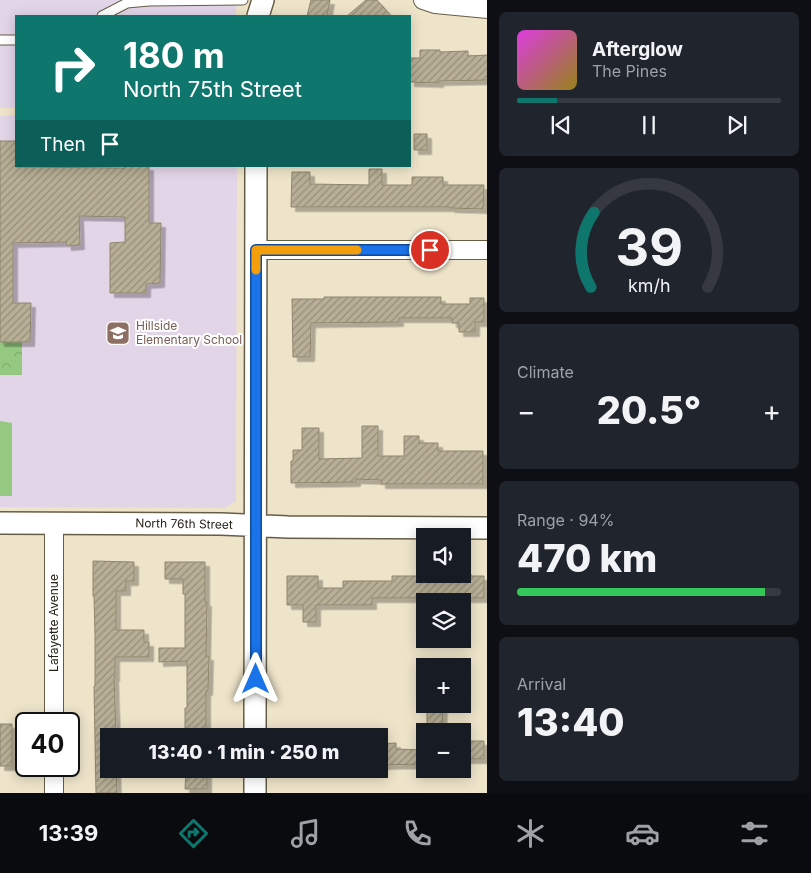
<!DOCTYPE html>
<meta charset="utf-8">
<style>
:root{--surface:#171b24;--page:#20242c;--text:#f1f3f6;--muted:#9ea1a6;--line:#363941;--accent:#0f766e}
body{margin:0;font-family:Inter,sans-serif;background:var(--page);color:var(--text);height:100vh;display:flex;flex-direction:column;font-size:19px;white-space:nowrap}
*{box-sizing:border-box;margin:0}
p{font-size:16px;color:var(--muted)}
.icon{flex:none;width:28px;height:28px;fill:none;stroke:currentColor;stroke-width:2;stroke-linecap:round;stroke-linejoin:round}
.map{position:relative;flex:1;overflow:hidden}
.sheet{display:flex;flex-direction:column;gap:12px;padding:12px;background:#0d0f14;width:324px}
.sheet>*{flex:none}
.top-card{position:absolute;left:15px;top:15px;width:396px;height:152px;border-radius:0px;box-shadow:0 2px 12px #0003;background:#0f766e;color:#fff;overflow:hidden}
.fabs{position:absolute;left:416px;top:528px;display:grid;gap:10px}
.fabs a{display:grid;place-items:center;width:55px;height:55px;border-radius:0px;background:var(--surface);box-shadow:0 2px 12px #0003;font-size:25px}
.speed{position:absolute;left:15px;top:712px;display:flex;gap:10px;font-size:25px;font-weight:700;text-align:center}
.speed>*{display:grid;place-content:center;width:65px;height:65px;border-radius:50%;background:var(--surface);box-shadow:0 2px 12px #0003;line-height:1}
.speed .limit{border:2px solid #111;border-radius:8px;background:#fff;color:#111}
.pin{position:absolute;display:grid;place-items:center;width:42px;height:42px;color:#fff;margin:-21px;border:2px solid #fff;border-radius:50%;box-shadow:0 1px 5px #0007}
.me{position:absolute;width:55px;margin:-28px;rotate:0deg;stroke-linejoin:round;filter:drop-shadow(0 0 4px #0008)}
.turn{display:flex;align-items:center;gap:18px;height:105px;padding:0 25px;font-size:22px}
.turn .icon{width:65px;height:65px;stroke-width:2.5}
.turn b{display:block;font-size:35px;line-height:42px}
.then{display:flex;align-items:center;height:48px;padding:0 25px;background:#0003;gap:10px;font-size:19px}
.big{font-size:38px;font-weight:800;line-height:1.1}
.sheet .tile{flex:1;display:flex;flex-direction:column;justify-content:center;gap:8px;min-width:0;padding:0 18px;border-radius:8px;background:var(--page)}
.sheet .dial{align-items:center;gap:0}
.dial svg{height:130px;overflow:visible;fill:none;stroke:var(--line);stroke-width:7;stroke-linecap:round;text-anchor:middle}
.dial text{fill:var(--text);stroke:none}
.song{display:flex;align-items:center;gap:15px}
.cover{width:60px;height:60px;border-radius:8px;background:linear-gradient(135deg,hsl(300 70% 55%),hsl(50 70% 35%))}
.played{height:5px;border-radius:2px;background:linear-gradient(90deg,var(--accent) 15%,var(--line) 15%)}
.keys{display:flex;justify-content:space-around;direction:ltr}
.heat{display:flex;justify-content:space-between;align-items:center;font-size:28px;direction:ltr}
.charge{height:8px;border-radius:4px;background:linear-gradient(90deg,#34c759 94%,var(--line) 0)}
.trip{position:absolute;left:100px;top:728px;width:288px;height:50px;border-radius:0px;background:var(--surface);box-shadow:0 2px 12px #0003;font-weight:800;line-height:50px;text-align:center}
.tab-bar{display:flex;height:80px;justify-content:space-around;align-items:center;background:#090b0e;color:var(--muted)}
.tab-bar .icon{width:35px;height:35px}
.tab-bar .on{color:var(--accent)}
.tab-bar b{font-size:22px;color:var(--text)}
main{display:flex;flex:1;min-height:0}
.map>svg:first-child{display:block}
</style>
<main>
<div class="map">
<svg width="488" height="793" viewBox="0 0 488 793">
<defs>
<pattern id="park-crowns" width="20" height="18" patternUnits="userSpaceOnUse" patternTransform="scale(1.25)"><rect width="20" height="18" fill="#95c981"/><path d="M2 6a3 3 0 1 1 6 0M12 15a3 3 0 1 1 6 0" fill="none" stroke="#80ac6f"/></pattern>
<pattern id="building-hatch" width="6" height="6" patternUnits="userSpaceOnUse" patternTransform="scale(1.25)"><rect width="6" height="6" fill="#b8af96"/><path d="M-1 1l2-2M0 6l6-6M5 7l2-2" fill="none" stroke="#958e7a"/></pattern>
<filter id="shadow"><feDropShadow dx="4.5" dy="4.5" stdDeviation="0" flood-color="#0004"/></filter>
</defs>
<rect width="100%" height="100%" fill="#eee4ca"/>
<path fill="#e3d5e8" d="M0,0H238L235,16H16V108H0Z
M16,115V166H237L236,501L225,508L0,507V116Z"/>
<path fill="url(#park-crowns)" d="M0,342H22V375H0Z"/>
<path fill="#95c981" d="M0,421L12,423V496H0Z"/>
<path fill="url(#building-hatch)" stroke="#8f856d" filter="url(#shadow)" d="M311,0H330L327,16H307Z
M366,0H377L391,16H347Z
M420,50H440V52L468,51V56L488,55V80L439,81V83L410,82V58H420Z
M414,134H427V150H414Z
M0,141H16V167L125,168V166H149V223H161L160,283L146,284V293H110V243L125,242V217L79,216L80,245L67,246L66,242L13,243V303H31L30,342H0Z
M369,169H382V185H412V177H443V185H484L483,209L450,208V207H291L292,172H310V184L369,185Z
M324,297H441V304H470V298H484V322H475V332H459V323H452V318H399V322L311,323L310,357H293L292,299H324Z
M362,426H378V456H404V436H419V443H438V451H483V484H381V480L356,479V482L291,483V461H293V450H302V428H319V459L362,458Z
M93,561L134,562V581H126V591H116V630H144V642H149V657H115V677H114L116,736H109V769H116L117,793H96L94,686H95V636L94,596H93Z
M165,562H205V602H207L206,656H209L208,691H206V736H185V708H187V661L159,662V648H185V594H183V579H165Z
M456,574H471V576H484V598H372V605H316V622H303V605H287V576H318V588H343V581H392V576H456Z
M427,704H443L442,731H427Z
M0,724H12V766H0Z
M462,741H484V759H462Z
M396,743V749L425,750V764L379,765V744Z
M186,769H207V789H185Z"/>
<g fill="none" stroke-linecap="round" stroke-linejoin="round">
<g stroke="#665d46" stroke-width="11">
<path id="service" d="M102,16L127,3L149,1L243,0
M0,40H16"/>
</g>
<g stroke="#665d46" stroke-width="20">
<path id="minor" d="M423,0L435,4L488,9
M256,250H488
M54,724V523
M54,766V793"/>
</g>
<g stroke="#665d46" stroke-width="24">
<path id="tertiary" d="M258,16L263,0
M0,523L221,524L288,527L488,528
M255,736L256,166
M255,793V769"/>
</g>
<use href="#service" stroke="#fff" stroke-width="9"/>
<use href="#minor" stroke="#fff" stroke-width="18"/>
<use href="#tertiary" stroke="#fff" stroke-width="21"/>
</g>
<g fill="none" stroke-linecap="round" stroke-linejoin="round">
<g stroke="#114b97" stroke-width="12">
<path id="route" d="M256,679V250H430"/>
</g>
<use href="#route" stroke="#1a73e8" stroke-width="9"/>
<path stroke="#f59e0b" stroke-width="9" d="M256,270V250H357"/>
</g>
<defs>
<g id="school-square" transform="scale(1.25)"><rect x="-9" y="-9" width="18" height="18" rx="4" fill="#8d6e63" stroke="#fff"/><path d="M0-5L7-2L0 1L-7-2ZM-4 1L0 2.5L4 1V4Q0 6-4 4Z" fill="#fff"/></g>
</defs>
<g fill-rule="evenodd">
<use href="#school-square" x="118" y="333"/>
</g>
<g text-anchor="middle" stroke-width="4" stroke-linejoin="round" paint-order="stroke">
<g font-size="12" fill="#785e54" stroke="#fff" text-anchor="start">
<text x="136" y="330">Hillside<tspan x="136" dy="14">Elementary School</tspan></text>
</g>
<g font-size="12" fill="#262319" stroke="#fff">
<text transform="translate(184 524) rotate(1)" y="4">North 76th Street</text>
<text transform="translate(54 623) rotate(-90)" y="4">Lafayette Avenue</text>
</g>
</g>
</svg>
<div class="fabs">
<a><svg class="icon" aria-label="sound" viewBox="0 0 24 24"><path d="M4 9h4l5-4v14l-5-4H4zM17 9q2 3 0 6"/></svg></a>
<a><svg class="icon" aria-label="layers" viewBox="0 0 24 24"><path d="M12 4l9 5-9 5-9-5zM3 14l9 5 9-5"/></svg></a>
<a>+</a>
<a>−</a>
</div>
<div class="speed"><div class="limit">40</div></div>
<div class="pin" style="left:430px;top:250px;background:#d93025"><svg class="icon" aria-label="arrive" viewBox="0 0 24 24"><path d="M6 21V4h12l-3 4 3 4H6"/></svg></div>
<svg class="me" style="left:256px;top:679px" viewBox="-20 -20 40 40"><path d="M0-17L14 15 0 8-14 15z" fill="#1a73e8" stroke="#fff" stroke-width="4"/></svg>
<div class="trip">13:40 · 1 min · 250 m</div>
<div class="top-card">
<div class="turn"><svg class="icon" aria-label="right" viewBox="0 0 24 24"><path d="M7 20v-9h11M14 6l5 5-5 5"/></svg><div><b>180 m</b>North 75th Street</div></div>
<div class="then">Then<svg class="icon" aria-label="arrive" viewBox="0 0 24 24"><path d="M6 21V4h12l-3 4 3 4H6"/></svg></div>
</div>
</div>
<section class="sheet">
<div class="tile">
<div class="song"><i class="cover"></i><div><b>Afterglow</b><p>The Pines</p></div></div>
<div class="played"></div>
<div class="keys"><svg class="icon" aria-label="previous" viewBox="0 0 24 24"><path d="M18 5L8 12l10 7zM5 5v14"/></svg><svg class="icon" aria-label="pause" viewBox="0 0 24 24"><path d="M8 5v14M16 5v14"/></svg><svg class="icon" aria-label="next" viewBox="0 0 24 24"><path d="M6 5l10 7-10 7zM19 5v14"/></svg></div>
</div>
<div class="tile dial"><svg viewBox="0 0 100 80">
<path d="M14 69A42 42 0 1 1 86 69"/>
<path d="M14 69A42 42 0 0 1 16 23" stroke="#0f766e"/>
<text x="50" y="56" font-size="32" font-weight="700">39</text>
<text x="50" y="72" font-size="11">km/h</text>
</svg></div>
<div class="tile"><p>Climate</p>
<div class="heat"><a>−</a><b class="big">20.5°</b><a>+</a></div>
</div>
<div class="tile"><p>Range · 94%</p><b class="big">470 km</b><div class="charge"></div></div>
<div class="tile"><p>Arrival</p><b class="big">13:40</b></div>
</section>
</main>
<nav class="tab-bar">
<b>13:39</b>
<svg class="icon on" aria-label="directions" viewBox="0 0 24 24"><path d="M12 3l9 9-9 9-9-9zM9 14v-3h6M13 9l2 2-2 2"/></svg>
<svg class="icon" aria-label="music" viewBox="0 0 24 24"><path d="M9 18V5l10-2v13"/><circle cx="6" cy="18" r="3"/><circle cx="16" cy="16" r="3"/></svg>
<svg class="icon" aria-label="phone" viewBox="0 0 24 24"><path d="M5 4h4l2 5-3 2q2 4 5 5l2-3 5 2v4C11 20 4 13 5 4z"/></svg>
<svg class="icon" aria-label="climate" viewBox="0 0 24 24"><path d="M12 3v18M4 7l16 10M4 17L20 7"/></svg>
<svg class="icon" aria-label="car" viewBox="0 0 24 24"><path d="M5 17H2v-5l4-1 3-4h7l3 4 3 1v5h-3M9 17h6M6 11h13"/><circle cx="7" cy="17" r="2"/><circle cx="17" cy="17" r="2"/></svg>
<svg class="icon" aria-label="filters" viewBox="0 0 24 24"><path d="M4 7h16M4 17h16"/><circle cx="9" cy="7" r="2"/><circle cx="15" cy="17" r="2"/></svg>
</nav>
